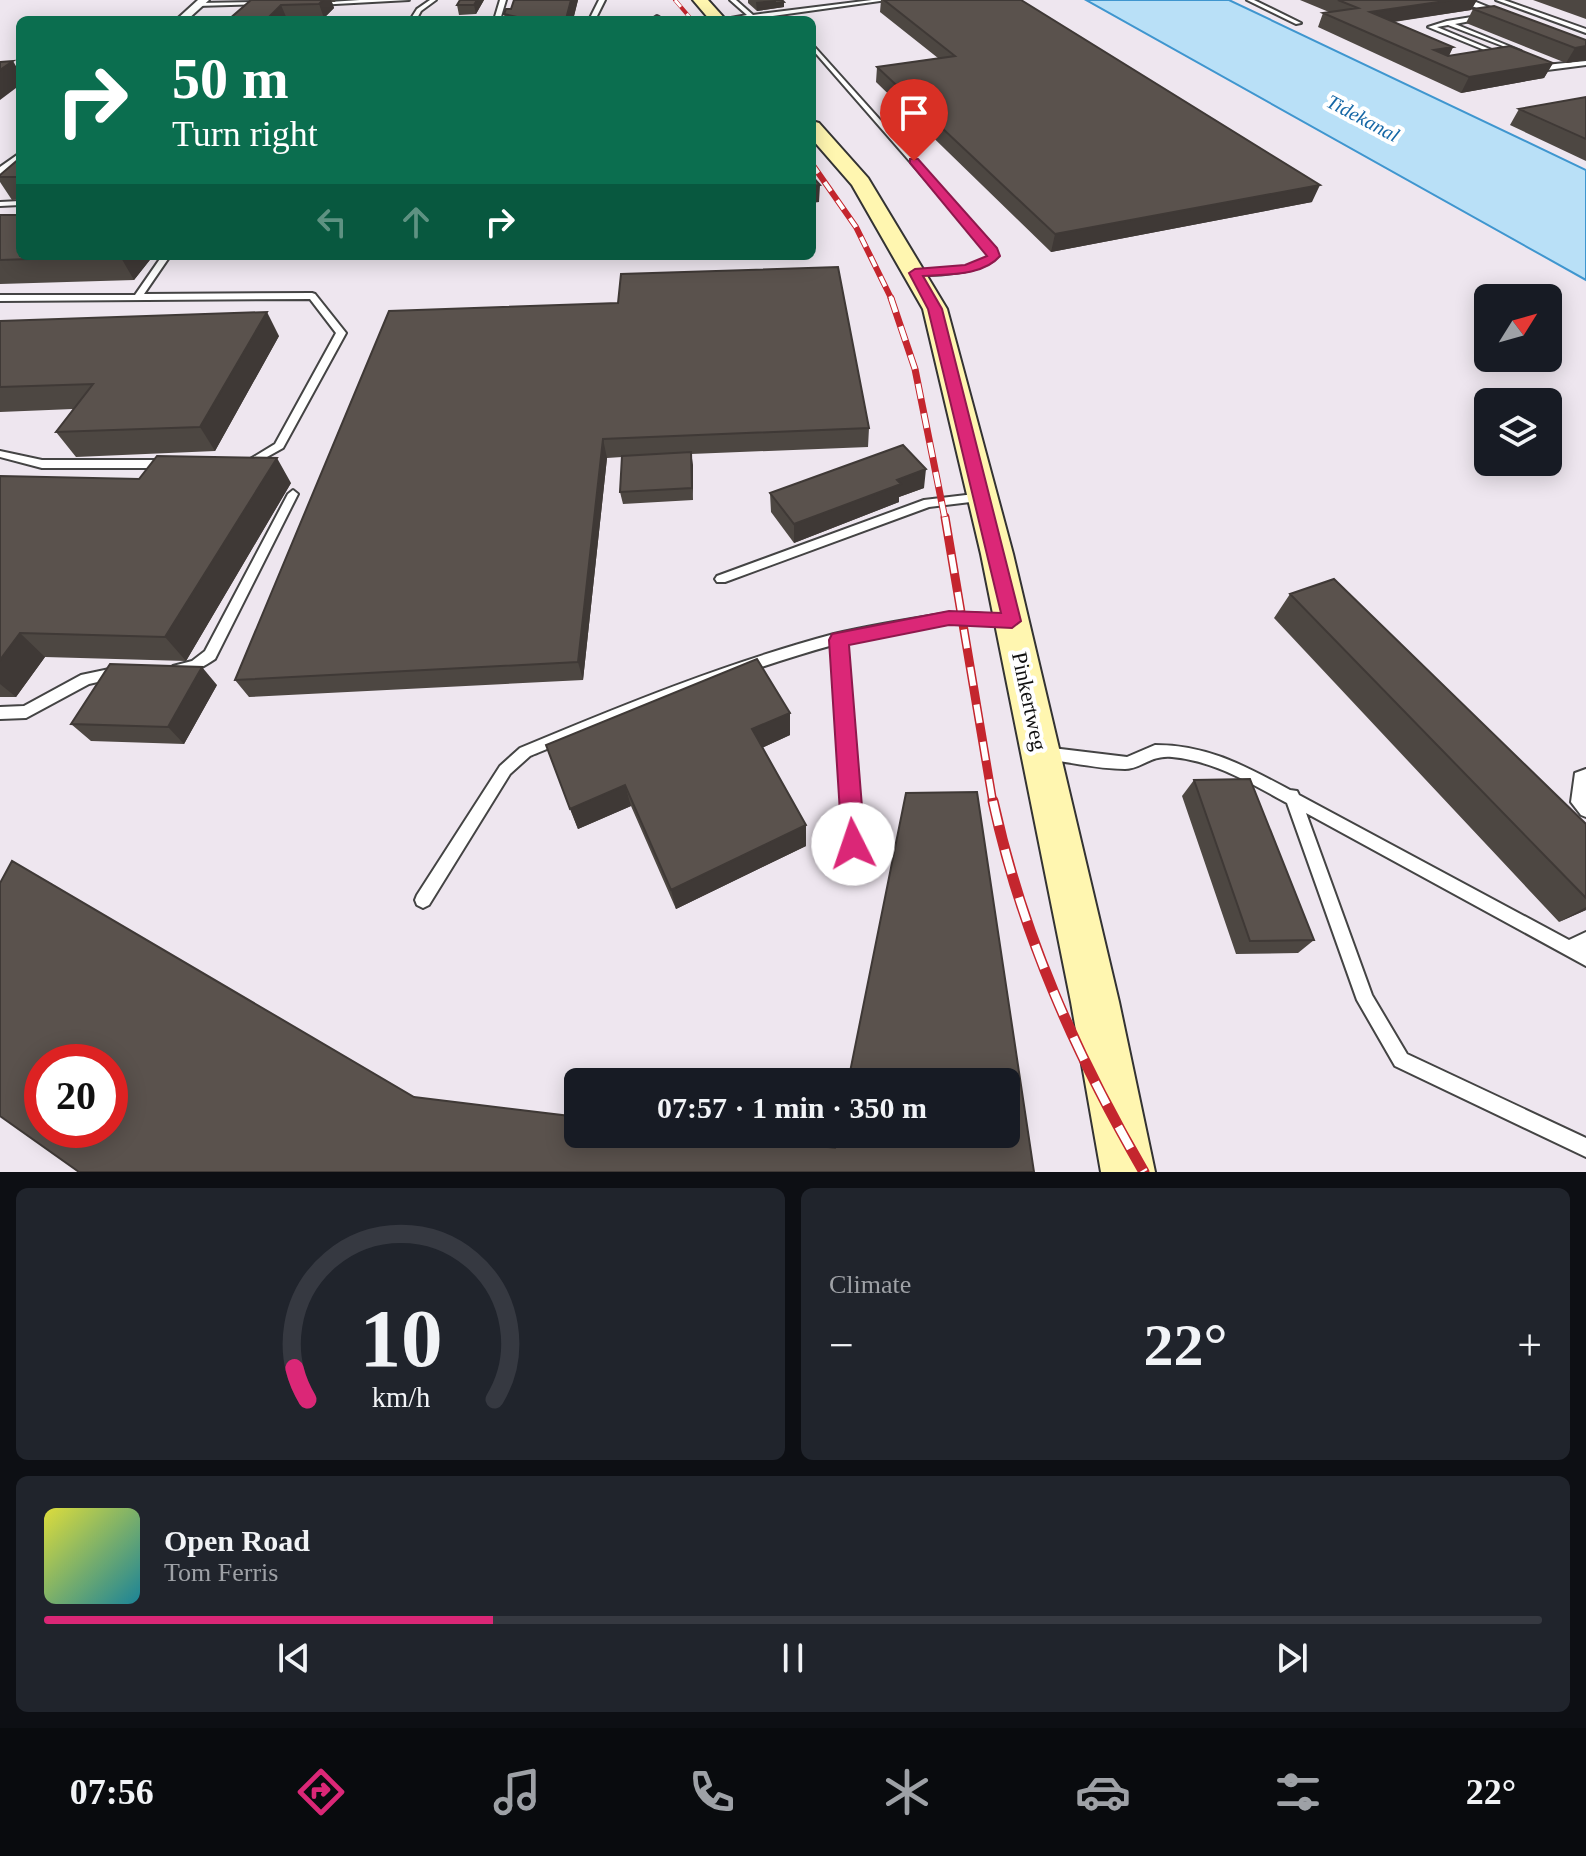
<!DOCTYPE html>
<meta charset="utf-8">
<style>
:root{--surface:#171b24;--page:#20242c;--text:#f1f3f6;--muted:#9ea1a6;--line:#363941;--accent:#db2777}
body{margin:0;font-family:Georgia,serif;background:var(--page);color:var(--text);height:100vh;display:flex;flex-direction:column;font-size:30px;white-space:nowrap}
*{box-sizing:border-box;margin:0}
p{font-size:26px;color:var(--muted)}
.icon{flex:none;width:44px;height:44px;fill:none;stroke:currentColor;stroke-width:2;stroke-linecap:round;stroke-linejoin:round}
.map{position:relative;height:1172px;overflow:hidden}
.panel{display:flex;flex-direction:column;gap:16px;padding:16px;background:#0d0f14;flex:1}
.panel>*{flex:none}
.guide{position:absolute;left:16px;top:16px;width:800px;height:244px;border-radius:12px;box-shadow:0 4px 20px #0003;background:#0b6e4f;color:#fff;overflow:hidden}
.needle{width:52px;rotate:53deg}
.tools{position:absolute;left:1474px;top:284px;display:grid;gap:16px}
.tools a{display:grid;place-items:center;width:88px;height:88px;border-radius:12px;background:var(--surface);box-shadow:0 4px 20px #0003;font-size:40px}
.speed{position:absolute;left:24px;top:1044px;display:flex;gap:16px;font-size:40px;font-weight:700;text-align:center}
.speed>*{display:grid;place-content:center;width:104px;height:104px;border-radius:50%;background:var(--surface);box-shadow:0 4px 20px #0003;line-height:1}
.speed .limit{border:12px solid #d22;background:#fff;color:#111}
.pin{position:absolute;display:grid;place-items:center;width:68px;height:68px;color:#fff;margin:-82px -34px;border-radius:50% 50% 50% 0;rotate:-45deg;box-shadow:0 0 8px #0007}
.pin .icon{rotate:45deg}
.me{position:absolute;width:88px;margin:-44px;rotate:356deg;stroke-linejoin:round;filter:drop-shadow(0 0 6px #0008)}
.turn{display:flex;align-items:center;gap:28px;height:168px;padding:0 24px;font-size:36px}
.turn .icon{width:104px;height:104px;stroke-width:2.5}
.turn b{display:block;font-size:56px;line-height:68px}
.lanes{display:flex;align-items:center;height:76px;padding:0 24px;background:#0003;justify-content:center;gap:40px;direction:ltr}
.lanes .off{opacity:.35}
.big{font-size:60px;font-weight:600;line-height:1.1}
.panel .card{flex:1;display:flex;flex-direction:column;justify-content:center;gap:12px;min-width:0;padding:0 28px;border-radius:12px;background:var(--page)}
.panel .dial{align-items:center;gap:0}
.dial svg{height:208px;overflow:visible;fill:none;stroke:var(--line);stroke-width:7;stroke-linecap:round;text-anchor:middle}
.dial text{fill:var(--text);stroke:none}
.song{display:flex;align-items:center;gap:24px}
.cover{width:96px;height:96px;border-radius:12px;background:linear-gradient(135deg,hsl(60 70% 55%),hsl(190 70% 35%))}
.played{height:8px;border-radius:4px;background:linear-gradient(90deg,var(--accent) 30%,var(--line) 30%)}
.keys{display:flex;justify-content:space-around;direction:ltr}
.heat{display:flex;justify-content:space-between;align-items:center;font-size:44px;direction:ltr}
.panel .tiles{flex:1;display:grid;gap:16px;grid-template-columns:1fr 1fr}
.card:last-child{grid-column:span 2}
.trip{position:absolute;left:564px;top:1068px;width:456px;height:80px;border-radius:12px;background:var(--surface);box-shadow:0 4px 20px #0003;font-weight:600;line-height:80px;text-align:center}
.dock{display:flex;height:128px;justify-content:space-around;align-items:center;background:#090b0e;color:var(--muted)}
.dock .icon{width:56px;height:56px}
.dock .on{color:var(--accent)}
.dock b{font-size:36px;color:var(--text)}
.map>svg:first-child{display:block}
</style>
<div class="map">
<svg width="1586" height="1172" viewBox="0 0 1586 1172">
<rect width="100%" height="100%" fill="#fffdf5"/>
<path fill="#eee6ef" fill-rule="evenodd" d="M0,0H1086L1586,280V1172H0ZM20,20H812V256H20ZM1488,298H1548V358H1488ZM1488,402H1548V462H1488ZM42,1062H110V1130H42ZM578,1082H1006V1134H578Z
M1229,0H1586V170Z"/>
<path fill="#b9e0f7" stroke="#3f96cf" stroke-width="2" d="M1086,0H1229L1586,170V280Z"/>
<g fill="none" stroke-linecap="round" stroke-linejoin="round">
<g stroke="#444" stroke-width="4">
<path id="lane" d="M360,0H409L317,5L314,3Z
M430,0H436L421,11L416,20H410L417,9Z
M500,0H506L500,20H494Z
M599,0H605L595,20H589Z
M730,0H736L753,15L872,0H887L752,19L720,20L747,15Z
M1247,0H1254L1301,23L1296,24Z
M1496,0H1504L1586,29V33Z
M199,3L259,2L262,4L197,6Z
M1484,15L1486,18L1455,24L1521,51V53L1448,25L1437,27L1504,55L1499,56L1428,27L1447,21Z
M657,16L659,17L661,20H655L654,18Z
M812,44L995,248L998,256C982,274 936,276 912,275V271H915C938,269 972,272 990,256L988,251L812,49Z
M1586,61V65L1547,70L1535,66Z
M20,201V205L0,206V202Z
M162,256H170L144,294L312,293L315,294L346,333L283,448L251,466H243L242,464L275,444L336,333L310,299L0,301V295H135Z
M0,451L42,460H165L170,464L165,468H42L0,457Z
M293,490L298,494L215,659C203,667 188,676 173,674L172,670L173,666L192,661L205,651L288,494Z
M983,493L988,497L987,500L929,507L725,582H717L715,579L717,576L924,500Z
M948,613H971L1009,616L1013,618L1015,621L1013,624L1009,626C992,624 975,622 958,622C921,623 882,634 845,642L861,844L858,849L853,851L848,849L845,844L833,645C729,674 630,715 530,756L510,774L429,905L423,908L417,905L415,900L417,895L500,766L520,748C623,705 726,663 834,634C872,625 910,619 948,613Z
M119,667L124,668L126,672L124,676L89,684L26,718L0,719V707L24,706L81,675Z
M1155,745C1208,745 1245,766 1290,790L1297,791L1299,795L1569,940L1586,932V966L1306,813L1372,995L1407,1054L1586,1138V1157L1395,1066L1357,1000L1287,803C1250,783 1215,761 1172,757C1150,755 1141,769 1125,769C1098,769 1070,762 1044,759L1039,757L1037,753L1039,749L1044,747L1127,757Z
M1586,769V817L1581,815L1571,802L1575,773Z"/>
</g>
<g stroke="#444" stroke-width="4">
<path id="street" d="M198,0H209L187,20H176Z
M1457,0H1471L1518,19L1509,21Z
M20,153V164L0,178V167Z"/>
</g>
<g stroke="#333" stroke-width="4">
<path id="secondary" d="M693,0H708L726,20H710Z
M812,121L819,123L868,178L947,309L1013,554L1119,1002L1155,1172H1101L1071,1002L981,554L923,309L852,185L812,139Z"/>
</g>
<use href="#lane" fill="#fff" fill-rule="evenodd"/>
<use href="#street" fill="#fff" fill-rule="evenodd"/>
<use href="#secondary" fill="#fff6b0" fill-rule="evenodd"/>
<g stroke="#c4262e" stroke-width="4">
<path id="rail-far4" d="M675,0L692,20"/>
</g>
<g stroke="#c4262e" stroke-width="6">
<path id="rail-far3" d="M812,164L856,227L892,300"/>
</g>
<g stroke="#c4262e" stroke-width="7">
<path id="rail-far2" d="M891,298L915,369L945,519"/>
</g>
<g stroke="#c4262e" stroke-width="9">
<path id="rail-far1" d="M945,517L993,803"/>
</g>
<g stroke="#c4262e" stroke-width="11">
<path id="rail" d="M993,801C1022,934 1076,1055 1144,1172"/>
</g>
<use href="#rail-far4" stroke="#fff" stroke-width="3" stroke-dasharray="9" stroke-linecap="butt"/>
<use href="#rail-far3" stroke="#fff" stroke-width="4" stroke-dasharray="11" stroke-linecap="butt"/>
<use href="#rail-far2" stroke="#fff" stroke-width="5" stroke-dasharray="15" stroke-linecap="butt"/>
<use href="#rail-far1" stroke="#fff" stroke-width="6" stroke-dasharray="19" stroke-linecap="butt"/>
<use href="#rail" stroke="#fff" stroke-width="8" stroke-dasharray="25" stroke-linecap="butt"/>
</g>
<path fill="#4d4742" d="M251,0H336L335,2H332L334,8L324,18L287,19Z
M460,0H484L476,14L459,15L457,5Z
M514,0H578L573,20H505L504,14L511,9Z
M748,0H782L784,7L757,11L748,3Z
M881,0H1021L1312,202L1051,252L876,82L877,67L938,58L880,12Z
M1300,0H1477L1471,10L1394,22L1453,47L1449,56L1553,63L1544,78L1461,93L1318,27L1323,13L1329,12Z
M1533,0H1586V19Z
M1473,9L1586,40V60L1566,63L1466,23Z
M1586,97V161L1510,125L1519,109Z
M20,158V199L12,200L0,182V175Z
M0,215L20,256H153L134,280L0,284Z
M389,311L869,428L868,447L691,454L693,500L623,504L620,492L622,457L607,458L583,680L249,697L235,680Z
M0,321L279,336L215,451L76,457L56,432L73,409L0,412Z
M0,476L291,483L186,661L45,657L16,697H0Z
M924,488L899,497V502L794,543L771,512L770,493Z
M1290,594L1586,824V910L1559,922L1274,618Z
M217,685L184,744L91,741L71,724Z
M790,713V735L762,748L806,825V846L676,909L631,806L578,829L546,745Z
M1194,780L1314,940L1298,953L1236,954L1182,796Z"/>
<path fill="#3f3936" d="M323,0H331L334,8L324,18L319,4Z
M477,0H484L476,14L474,5Z
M571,0H578L573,20H560Z
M775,0L784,2V7L757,11L756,2Z
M1452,0H1477L1471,10L1364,26L1370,12Z
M281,5L287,19L285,20H266Z
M1586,46V60L1566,63L1575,48Z
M1453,47L1446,61L1434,50Z
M13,61L20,73V85L0,100V70Z
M1553,63L1544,78L1461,93L1469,77Z
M820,185L819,202L812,203V186Z
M1320,185L1312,202L1051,252L1055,234Z
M120,256H153L134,280Z
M267,312L279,336L215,451L200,427Z
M603,439L607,458L583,680L578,662Z
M691,452L693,465V500L692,488Z
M277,458L291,483L186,661L165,637Z
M926,469L924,488L899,497V502L794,543V524L897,480Z
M20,633L45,657L16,697L0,684V660Z
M202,667L217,685L184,744L168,727Z
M790,713V735L753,752L752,729Z
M625,785L631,806L578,829L570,809Z
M806,825V846L676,909L671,890Z
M1586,907V910L1559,922Z"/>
<path fill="#5a524d" stroke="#3f3936" stroke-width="2" fill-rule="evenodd" d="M251,0H323L319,4L281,5L266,20H228Z
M460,0H477L474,5H457Z
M514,0H571L566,19L560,20H516L517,17L504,14L506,9H511Z
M775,0H782L784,2L775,3Z
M884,0H1021L1320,185L1055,234L877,67L955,56Z
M1338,0H1452L1370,12L1453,47L1434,50L1448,56L1510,46L1553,63L1469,77L1323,13L1358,8Z
M1494,6L1586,40V46L1575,48L1473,9Z
M13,61L0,70V62Z
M1586,97V139L1519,109Z
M20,158V177H0V175Z
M812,176L820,185L812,186Z
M0,215H20V256H120L0,260Z
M838,267L869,428L603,439L578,662L235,680L389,311L618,303L621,274Z
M267,312L200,427L56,432L93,384L0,387V321Z
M903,445L926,469L897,480L901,484L794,524L770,493Z
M691,452L692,488L620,492L622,456Z
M157,456L277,458L165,637L20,633L0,660V476L139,479Z
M1334,579L1586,824V898L1290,594Z
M757,659L790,713L752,729L806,825L671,890L625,785L570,809L546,745Z
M110,664L202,667L168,727L71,724Z
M1250,779L1314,940L1250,941L1194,780Z
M977,792L1034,1172H79L0,1116V883L12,861L414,1097L578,1117V1134H720L835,1148L838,1134H1006V1082H848L906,793ZM42,1062H110V1130H42Z"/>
<path fill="#db2777" stroke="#8e194d" stroke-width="2" d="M910,159H918L997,248L1000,256C983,276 948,274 923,276L942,309L1021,621L1012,628L949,625L849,645L865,844L861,852L853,855L845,852L842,844L829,640L832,634L949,611L1001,613L928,309L909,273L915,269L965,265L987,256L910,163Z"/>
<g text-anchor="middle" stroke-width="8" stroke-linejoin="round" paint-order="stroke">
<g font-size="20" font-style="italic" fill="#1768a6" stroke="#fff">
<text transform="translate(1363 118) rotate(28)" y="7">Tidekanal</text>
</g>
<g font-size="22" fill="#111" stroke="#fff">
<text transform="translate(1030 701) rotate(78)" y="8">Pinkertweg</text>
</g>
</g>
</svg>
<div class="tools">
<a><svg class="needle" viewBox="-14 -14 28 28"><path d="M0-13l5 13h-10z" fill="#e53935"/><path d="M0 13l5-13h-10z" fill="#9ea1a6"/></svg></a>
<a><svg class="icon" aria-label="layers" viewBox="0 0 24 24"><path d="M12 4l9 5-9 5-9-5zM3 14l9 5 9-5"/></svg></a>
</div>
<div class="speed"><div class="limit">20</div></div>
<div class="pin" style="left:914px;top:161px;background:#d93025"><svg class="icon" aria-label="arrive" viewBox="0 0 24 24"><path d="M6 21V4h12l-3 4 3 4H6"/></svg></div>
<svg class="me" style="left:853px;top:844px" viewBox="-20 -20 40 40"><circle r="19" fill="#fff"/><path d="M0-13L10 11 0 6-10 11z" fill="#db2777"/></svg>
<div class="trip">07:57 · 1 min · 350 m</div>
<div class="guide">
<div class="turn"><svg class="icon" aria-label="right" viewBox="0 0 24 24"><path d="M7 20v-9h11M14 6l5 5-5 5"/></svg><div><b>50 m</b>Turn right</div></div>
<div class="lanes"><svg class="icon off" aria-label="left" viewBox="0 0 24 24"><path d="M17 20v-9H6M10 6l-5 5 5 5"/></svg><svg class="icon off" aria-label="ahead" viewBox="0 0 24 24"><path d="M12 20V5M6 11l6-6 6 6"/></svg><svg class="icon" aria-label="right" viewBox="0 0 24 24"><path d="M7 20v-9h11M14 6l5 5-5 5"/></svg></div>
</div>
</div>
<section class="panel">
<div class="tiles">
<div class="card dial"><svg viewBox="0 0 100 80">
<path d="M14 69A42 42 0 1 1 86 69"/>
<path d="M14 69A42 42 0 0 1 9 57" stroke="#db2777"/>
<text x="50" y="56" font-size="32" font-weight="700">10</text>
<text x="50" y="72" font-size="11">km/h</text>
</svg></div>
<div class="card"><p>Climate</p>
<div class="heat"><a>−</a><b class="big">22°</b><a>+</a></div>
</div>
<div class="card">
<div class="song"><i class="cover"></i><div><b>Open Road</b><p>Tom Ferris</p></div></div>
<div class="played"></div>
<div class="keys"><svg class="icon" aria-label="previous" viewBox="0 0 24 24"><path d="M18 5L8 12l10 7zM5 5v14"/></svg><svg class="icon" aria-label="pause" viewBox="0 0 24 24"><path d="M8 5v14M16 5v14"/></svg><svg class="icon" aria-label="next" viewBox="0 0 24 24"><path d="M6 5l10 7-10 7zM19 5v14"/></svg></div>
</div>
</div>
</section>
<nav class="dock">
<b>07:56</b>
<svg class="icon on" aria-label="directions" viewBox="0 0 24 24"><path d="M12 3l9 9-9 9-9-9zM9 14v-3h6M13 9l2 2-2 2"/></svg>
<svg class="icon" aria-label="music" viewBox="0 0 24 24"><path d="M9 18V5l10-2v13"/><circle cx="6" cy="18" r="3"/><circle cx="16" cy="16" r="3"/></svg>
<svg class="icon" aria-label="phone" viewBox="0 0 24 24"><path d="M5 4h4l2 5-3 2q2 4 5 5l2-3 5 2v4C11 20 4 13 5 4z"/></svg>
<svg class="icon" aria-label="climate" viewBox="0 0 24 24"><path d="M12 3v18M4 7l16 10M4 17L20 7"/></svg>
<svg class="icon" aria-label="car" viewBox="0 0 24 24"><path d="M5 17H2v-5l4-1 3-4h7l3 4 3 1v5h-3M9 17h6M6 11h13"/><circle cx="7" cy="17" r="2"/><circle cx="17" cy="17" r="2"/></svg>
<svg class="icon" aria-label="filters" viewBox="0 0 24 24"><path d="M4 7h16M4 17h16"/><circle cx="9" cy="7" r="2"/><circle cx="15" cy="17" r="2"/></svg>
<b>22°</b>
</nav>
